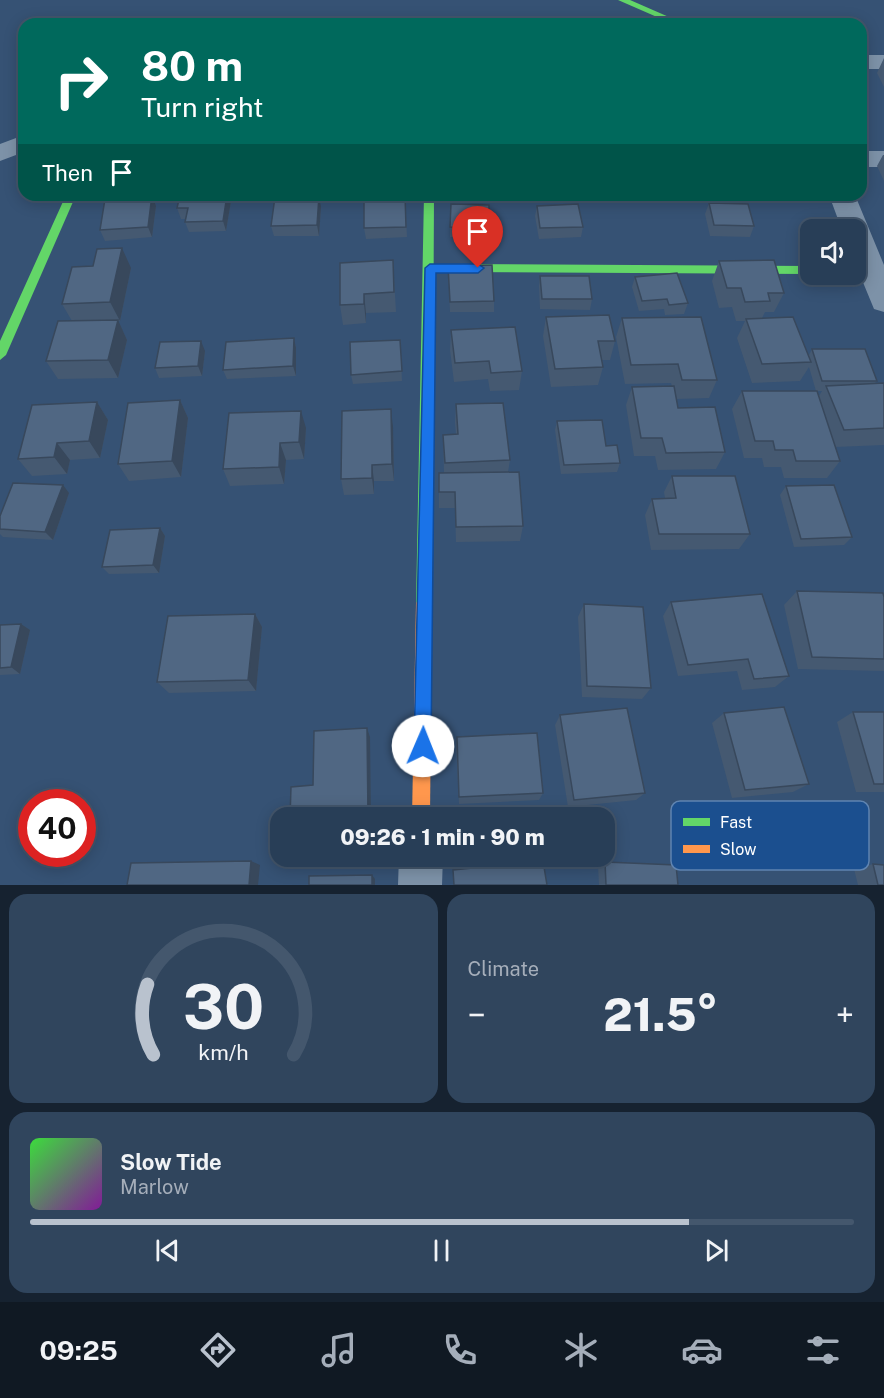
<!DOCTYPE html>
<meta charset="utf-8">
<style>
:root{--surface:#283e57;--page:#30455d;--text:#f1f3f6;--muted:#a5aeba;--line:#44576d;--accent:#b9c2ce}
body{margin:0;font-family:"Public Sans",sans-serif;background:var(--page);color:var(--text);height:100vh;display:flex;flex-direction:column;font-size:22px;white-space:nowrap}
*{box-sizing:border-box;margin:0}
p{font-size:20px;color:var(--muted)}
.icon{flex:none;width:33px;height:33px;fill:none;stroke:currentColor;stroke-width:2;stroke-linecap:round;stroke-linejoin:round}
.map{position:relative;height:885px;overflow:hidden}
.side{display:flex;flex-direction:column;gap:9px;padding:9px;background:#162230;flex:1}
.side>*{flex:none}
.hud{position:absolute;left:18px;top:18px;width:849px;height:183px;border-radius:18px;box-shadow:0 3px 15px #0003,0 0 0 2px var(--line);background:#00695c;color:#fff;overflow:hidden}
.controls{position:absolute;left:800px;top:219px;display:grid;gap:12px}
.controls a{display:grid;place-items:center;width:66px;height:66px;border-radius:12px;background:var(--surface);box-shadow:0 3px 15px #0003,0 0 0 2px var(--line);font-size:30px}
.speed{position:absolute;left:18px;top:789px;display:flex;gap:12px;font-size:30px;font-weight:700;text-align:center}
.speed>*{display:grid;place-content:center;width:78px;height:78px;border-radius:50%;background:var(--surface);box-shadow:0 3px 15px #0003,0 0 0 2px var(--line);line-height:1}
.speed .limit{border:9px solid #d22;background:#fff;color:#111}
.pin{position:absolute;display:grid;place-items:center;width:51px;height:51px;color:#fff;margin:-62px -26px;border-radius:50% 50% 50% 0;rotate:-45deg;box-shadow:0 0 6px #0007}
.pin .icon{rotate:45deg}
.me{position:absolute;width:66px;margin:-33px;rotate:1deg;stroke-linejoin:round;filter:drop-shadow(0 0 4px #0008)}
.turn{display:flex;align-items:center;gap:21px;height:126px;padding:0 24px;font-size:27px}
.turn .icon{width:78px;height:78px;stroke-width:2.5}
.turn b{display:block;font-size:42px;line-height:51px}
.then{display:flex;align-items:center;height:57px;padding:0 24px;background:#0003;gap:12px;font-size:22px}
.big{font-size:45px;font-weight:800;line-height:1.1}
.side .card{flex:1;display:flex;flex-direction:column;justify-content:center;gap:9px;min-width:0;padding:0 21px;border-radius:18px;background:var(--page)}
.side .dial{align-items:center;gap:0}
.dial svg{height:156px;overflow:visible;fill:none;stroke:var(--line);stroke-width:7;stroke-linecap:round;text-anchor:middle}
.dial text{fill:var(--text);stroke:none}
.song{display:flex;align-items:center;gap:18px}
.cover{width:72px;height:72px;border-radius:9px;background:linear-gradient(135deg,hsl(120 70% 55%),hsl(290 70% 35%))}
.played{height:6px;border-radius:3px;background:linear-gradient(90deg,var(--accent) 80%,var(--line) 80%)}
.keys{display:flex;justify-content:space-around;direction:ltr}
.heat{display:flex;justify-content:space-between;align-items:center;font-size:33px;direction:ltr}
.side .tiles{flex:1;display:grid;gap:9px;grid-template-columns:1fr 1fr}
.card:last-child{grid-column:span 2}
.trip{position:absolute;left:270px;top:807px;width:345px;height:60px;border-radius:18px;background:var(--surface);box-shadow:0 3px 15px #0003,0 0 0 2px var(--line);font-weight:800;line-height:60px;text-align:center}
.tabs{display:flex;height:96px;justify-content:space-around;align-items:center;background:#101923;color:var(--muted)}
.tabs .icon{width:42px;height:42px}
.tabs .current{color:var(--accent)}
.tabs b{font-size:27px;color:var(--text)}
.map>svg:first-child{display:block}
</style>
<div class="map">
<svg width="884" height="885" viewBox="0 0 884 885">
<rect width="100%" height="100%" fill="#365274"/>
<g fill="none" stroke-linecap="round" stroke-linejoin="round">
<path fill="#7d92a8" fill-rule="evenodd" d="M861,55H884V69H861Z
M24,135V152L0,161V144Z
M861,151H884V167H861Z
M829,195H855L884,265V312L874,309L855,263V230H842Z
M399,856H443L442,885H398Z"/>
<path fill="#63d668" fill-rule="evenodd" d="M618,0H630L685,24H673Z
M66,195H76L6,355L0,360V341Z
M424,195H434L432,603L429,608L424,610L419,608L416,603Z
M447,264L810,266V274L447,272L441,268Z"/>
<path fill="#ff974d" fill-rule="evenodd" d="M424,596L429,598L432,603L430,818H412L416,603L419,598Z"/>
</g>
<path fill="#455971" d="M884,58V87L877,73Z
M883,155H884V181L877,166Z
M152,195L156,206L152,237L105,241L100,230Z
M405,195L407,237L366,239L364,228Z
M231,201L226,231L189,232L185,222L186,219H181L177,208Z
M709,203L754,226L750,237L710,236L705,214Z
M451,204L489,228L488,238L450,237Z
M537,206L583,227L581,237L539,239L535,216Z
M321,207L319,236H274L271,226Z
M393,260L396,312L366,313V323L343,325L340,305Z
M719,261L784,293L774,312H765L762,318L809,355L812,349L877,381L875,383H884V445L835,447L840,461L827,478H784L781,467H764L762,458H744L732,409L742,391L819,396L822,391H816L809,367L800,381L752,383L737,338L745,321H736L732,307L719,308L712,281Z
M448,266L494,301V312H450Z
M131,268L120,321H118L127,340L118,378L58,379L46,361L72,321L62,304Z
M540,276L592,299L590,310L540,309L539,286Z
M635,277L688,303L684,314L665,315L664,309L639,311L632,287Z
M546,317L615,341L610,360H602L603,367L598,385L551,387L543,336Z
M622,318L717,380L709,398L676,399L678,408L725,452L716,469L658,470L655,456H634L626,405L632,387L672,386L671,383L625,384L616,337Z
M451,330L522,371L519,390L490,391L488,379L454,382L450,350Z
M294,338L296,348V376L227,379L223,370Z
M400,340L402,381L353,384L351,375Z
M205,351L202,376L159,378L155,368Z
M180,400L188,418L181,477L129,481L118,464Z
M97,402L108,420L100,458L70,460L67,474L32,476L18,459Z
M456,404L510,460L508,472L523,526L520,541L456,542L455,508H439V473H444L443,435H456L455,422Z
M557,421L606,446L620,463L617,472L561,474L555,430Z
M393,427L394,481H374V494L344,495L341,479Z
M306,428L304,459L286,460L284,484L230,486L223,469Z
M672,476L750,534L739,549L651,550L645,515L652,499L665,498L664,492Z
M786,486L852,537L844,545L794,547L780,495Z
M69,493L53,540L3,537L0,534V516Z
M160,528L165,536L159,573L109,574L102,567Z
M797,591L884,597V671L798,669L784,605Z
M671,602L789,676L775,687L742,690L737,671L678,676L663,616Z
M584,604L651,688L642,699L582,697L578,617Z
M255,614L262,627L256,691L169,693L157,682Z
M0,625L30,630L20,674L0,675Z
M853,712H884V792H856L837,722Z
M724,713L809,784L793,792L732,798L712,723Z
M560,715L645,793L636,800L568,807L555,725Z
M457,737L543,793L539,800L459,804L456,746Z
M605,862L678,885H599L598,866Z
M873,864L884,885H858L854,869Z"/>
<path fill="#38485c" d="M152,195L156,206L152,237L148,227Z
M227,195H229L231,201L226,231L223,221Z
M319,196L321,207L319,236L317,225Z
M122,248L131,268L120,321L110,302Z
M364,294L366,313V323L364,304Z
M118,320L127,340L118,378L108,360Z
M294,338L296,348V376L293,366Z
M201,341L205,351L202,376L198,366Z
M180,400L188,418L181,477L172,461Z
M97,402L108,420L100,458L89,441Z
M391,409L393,427L394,481L392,464Z
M301,411L306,428L304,459L299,442Z
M57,443L70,460L67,474L54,457Z
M280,443L286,460L284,484L279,467Z
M372,465L374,481V494L372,478Z
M63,485L69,493L53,540L45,532Z
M160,528L165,536L159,573L153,565Z
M255,614L262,627L256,691L248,680Z
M21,624L30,630L20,674L11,667Z
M367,728L370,737L371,818H368Z
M251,861L260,865L258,885H249Z
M372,875L375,879V885H372Z"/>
<path fill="#506783" stroke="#38485c" stroke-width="1.5" d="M152,195L148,227L100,230L105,199Z
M180,195H227L223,221L185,222L188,208H177Z
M405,195L406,227L364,228V196Z
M319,196L317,225L271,226L275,197Z
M709,203L748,204L754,226L714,225Z
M451,204L489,205V228L450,227Z
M578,204L583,227L540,228L537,206Z
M122,248L110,302L62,304L72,267L93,266L97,249Z
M393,260L394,292L364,294V304L340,305V263Z
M774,260L784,293H768L770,301L745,302L741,288H727L719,261Z
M492,265L494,301L450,302L448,266Z
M677,273L688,303L669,305L667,299L642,301L635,277Z
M540,276H589L592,299H542Z
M609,315L615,341H598L603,367L555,369L546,317Z
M701,317L717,380H682L678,364L631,365L622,318Z
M793,317L811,362L762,364L746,319Z
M118,320L108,360L46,361L58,321Z
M515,327L522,371L491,373L489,361L455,363L451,330Z
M294,338L293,366L223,370L226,342Z
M400,340L402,371L351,375L350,342Z
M201,341L198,366L155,368L160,342Z
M812,349H865L877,381H822Z
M884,383V428L844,430L826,386Z
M674,386L678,408L715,407L725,452L666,453L662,438H641L632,387Z
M742,391H817L840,461H796L793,450H775L773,441H755Z
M180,400L172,461L118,464L128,403Z
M97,402L89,441L57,443L54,457L18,459L32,405Z
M503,403L510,460L445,463L443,435L458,434L456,404Z
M391,409L392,464L372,465V478L341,479L342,411Z
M301,411L299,442L280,443L279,467L223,469L229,413Z
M602,420L606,446L617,445L620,463L564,465L557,421Z
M519,472L523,526L456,527L455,492H439V473Z
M672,476H735L750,534H659L652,499L676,498Z
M13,483L63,485L45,532L0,529V516Z
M834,485L852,537L801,539L786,486Z
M160,528L153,565L102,567L110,530Z
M797,591L883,593L884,597V659L812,657Z
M762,594L789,676L754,679L748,659L688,665L671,602Z
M584,604L643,607L651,688L587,686Z
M255,614L248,680L157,682L168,616Z
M21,624L11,667L0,668V625Z
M784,707L809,784L745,790L724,713Z
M627,708L645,793L574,800L560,715Z
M853,712H884V784H874Z
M367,728L368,818H290L291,787L313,785L314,731Z
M537,733L543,793L459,797L457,737Z
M251,861L249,885H127L131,863Z
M543,861L547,885H454L453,870Z
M605,862L676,865L678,885H606Z
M873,864L884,865V885H878Z
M372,875V885H309V876Z"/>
<path fill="#1a73e8" stroke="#114b97" stroke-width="1.5" d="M430,264H478L484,268L478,273H436L431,746L429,752L423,754L417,752L414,746L425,268Z"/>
<rect x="671" y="801" width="198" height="69" rx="9" fill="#1b4f8f" stroke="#5f84b1" stroke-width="1.5"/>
<rect x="683" y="818" width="27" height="8" fill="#63d668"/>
<rect x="683" y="845" width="27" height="8" fill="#ff974d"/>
<g font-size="16" fill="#fff">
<text x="720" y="828">Fast</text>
<text x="720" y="855">Slow</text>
</g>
</svg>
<div class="controls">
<a><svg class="icon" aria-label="sound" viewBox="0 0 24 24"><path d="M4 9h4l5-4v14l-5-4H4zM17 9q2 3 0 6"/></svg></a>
</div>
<div class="speed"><div class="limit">40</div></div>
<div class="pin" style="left:478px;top:268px;background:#d93025"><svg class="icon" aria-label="arrive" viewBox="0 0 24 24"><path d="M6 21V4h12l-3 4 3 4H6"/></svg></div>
<svg class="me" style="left:423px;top:746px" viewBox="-20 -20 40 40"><circle r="19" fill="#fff"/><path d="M0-13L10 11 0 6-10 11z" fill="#1a73e8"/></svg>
<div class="trip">09:26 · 1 min · 90 m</div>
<div class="hud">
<div class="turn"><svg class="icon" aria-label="right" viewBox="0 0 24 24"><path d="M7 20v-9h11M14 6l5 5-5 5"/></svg><div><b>80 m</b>Turn right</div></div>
<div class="then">Then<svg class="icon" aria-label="arrive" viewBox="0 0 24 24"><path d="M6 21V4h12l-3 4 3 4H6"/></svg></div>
</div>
</div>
<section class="side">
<div class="tiles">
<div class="card dial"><svg viewBox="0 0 100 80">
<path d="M14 69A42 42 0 1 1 86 69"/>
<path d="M14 69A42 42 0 0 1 11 33" stroke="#b9c2ce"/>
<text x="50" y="56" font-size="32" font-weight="700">30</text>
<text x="50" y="72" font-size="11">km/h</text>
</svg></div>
<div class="card"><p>Climate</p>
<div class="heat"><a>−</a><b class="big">21.5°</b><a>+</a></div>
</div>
<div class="card">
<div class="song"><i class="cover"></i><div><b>Slow Tide</b><p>Marlow</p></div></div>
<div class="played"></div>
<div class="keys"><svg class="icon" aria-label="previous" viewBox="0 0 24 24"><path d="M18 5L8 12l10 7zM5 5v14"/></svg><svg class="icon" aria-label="pause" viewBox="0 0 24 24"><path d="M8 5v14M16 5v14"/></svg><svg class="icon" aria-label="next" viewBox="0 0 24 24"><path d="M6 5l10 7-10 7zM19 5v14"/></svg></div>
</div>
</div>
</section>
<nav class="tabs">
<b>09:25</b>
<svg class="icon current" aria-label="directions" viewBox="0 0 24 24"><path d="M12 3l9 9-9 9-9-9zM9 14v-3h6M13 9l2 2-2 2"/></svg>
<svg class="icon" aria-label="music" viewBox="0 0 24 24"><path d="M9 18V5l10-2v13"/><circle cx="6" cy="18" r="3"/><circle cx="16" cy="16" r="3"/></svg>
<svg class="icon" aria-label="phone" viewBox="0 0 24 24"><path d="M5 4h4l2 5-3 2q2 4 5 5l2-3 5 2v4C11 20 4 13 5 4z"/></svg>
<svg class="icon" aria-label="climate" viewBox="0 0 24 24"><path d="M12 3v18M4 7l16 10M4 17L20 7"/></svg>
<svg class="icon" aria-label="car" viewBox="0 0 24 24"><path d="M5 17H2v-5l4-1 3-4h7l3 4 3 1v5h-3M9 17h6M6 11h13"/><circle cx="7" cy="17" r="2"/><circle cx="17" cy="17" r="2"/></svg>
<svg class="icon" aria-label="filters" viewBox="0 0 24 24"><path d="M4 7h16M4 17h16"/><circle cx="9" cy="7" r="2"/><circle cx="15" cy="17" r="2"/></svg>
</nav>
